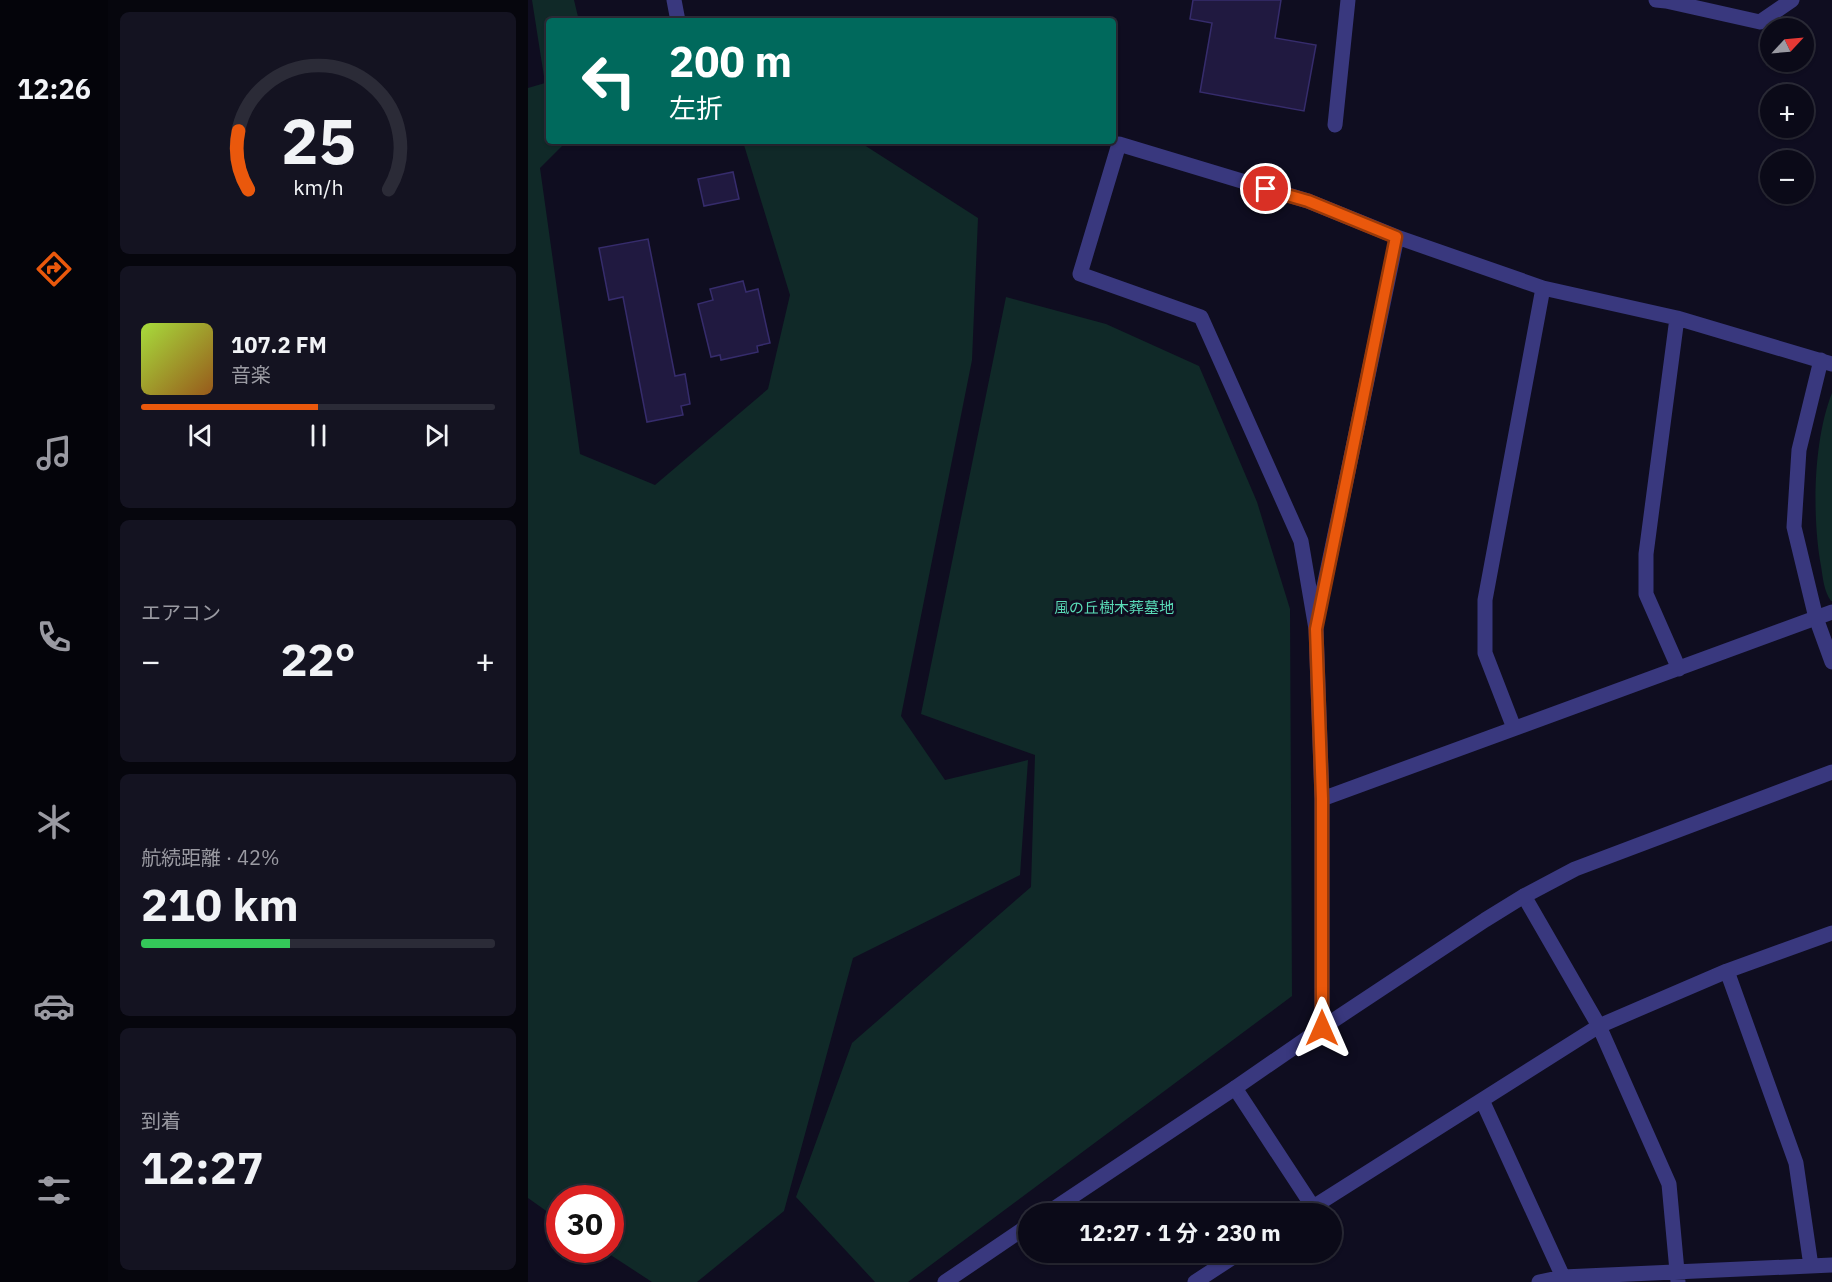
<!DOCTYPE html>
<html lang="ja">
<meta charset="utf-8">
<style>
:root{--surface:#0b0a18;--page:#141321;--text:#f1f3f6;--muted:#9a9aa2;--line:#2b2b37;--accent:#ea580c}
body{margin:0;font-family:"IBM Plex Sans","Noto Sans JP",sans-serif;background:var(--page);color:var(--text);height:100vh;display:flex;flex-direction:column;font-size:22px;white-space:nowrap}
*{box-sizing:border-box;margin:0}
p{font-size:20px;color:var(--muted)}
.icon{flex:none;width:33px;height:33px;fill:none;stroke:currentColor;stroke-width:2;stroke-linecap:round;stroke-linejoin:round}
.map{position:relative;flex:1;overflow:hidden}
.panel{display:flex;flex-direction:column;gap:12px;padding:12px;background:#06060d;width:420px}
.panel>*{flex:none}
.hud{position:absolute;left:18px;top:18px;width:570px;height:126px;border-radius:6px;box-shadow:0 2px 4px #0004,0 0 0 2px var(--line);background:#00695c;color:#fff;overflow:hidden}
.needle{width:39px;rotate:64deg}
.fabs{position:absolute;left:1232px;top:18px;display:grid;gap:12px}
.fabs a{display:grid;place-items:center;width:54px;height:54px;border-radius:50%;background:var(--surface);box-shadow:0 2px 4px #0004,0 0 0 2px var(--line);font-size:30px}
.speed{position:absolute;left:18px;top:1185px;display:flex;gap:12px;font-size:30px;font-weight:700;text-align:center}
.speed>*{display:grid;place-content:center;width:78px;height:78px;border-radius:50%;background:var(--surface);box-shadow:0 2px 4px #0004,0 0 0 2px var(--line);line-height:1}
.speed .limit{border:9px solid #d22;background:#fff;color:#111}
.pin{position:absolute;display:grid;place-items:center;width:51px;height:51px;color:#fff;margin:-26px;border:3px solid #fff;border-radius:50%;box-shadow:0 2px 6px #0007}
.me{position:absolute;width:66px;margin:-33px;rotate:0deg;stroke-linejoin:round;filter:drop-shadow(0 0 4px #0008)}
.turn{display:flex;align-items:center;gap:21px;height:126px;padding:0 24px;font-size:27px}
.turn .icon{width:78px;height:78px;stroke-width:2.5}
.turn b{display:block;font-size:42px;line-height:51px}
.big{font-size:45px;font-weight:700;line-height:1.1}
.panel .card{flex:1;display:flex;flex-direction:column;justify-content:center;gap:9px;min-width:0;padding:0 21px;border-radius:9px;background:var(--page)}
.panel .dial{align-items:center;gap:0}
.dial svg{height:156px;overflow:visible;fill:none;stroke:var(--line);stroke-width:7;stroke-linecap:round;text-anchor:middle}
.dial text{fill:var(--text);stroke:none}
.song{display:flex;align-items:center;gap:18px}
.cover{width:72px;height:72px;border-radius:9px;background:linear-gradient(135deg,hsl(80 70% 55%),hsl(30 70% 35%))}
.played{height:6px;border-radius:3px;background:linear-gradient(90deg,var(--accent) 50%,var(--line) 50%)}
.keys{display:flex;justify-content:space-around;direction:ltr}
.heat{display:flex;justify-content:space-between;align-items:center;font-size:33px;direction:ltr}
.charge{height:9px;border-radius:4px;background:linear-gradient(90deg,#34c759 42%,var(--line) 0)}
.trip{position:absolute;left:490px;top:1203px;width:324px;height:60px;border-radius:30px;background:var(--surface);box-shadow:0 2px 4px #0004,0 0 0 2px var(--line);font-weight:700;line-height:60px;text-align:center}
main{display:flex;flex:1;min-height:0}
.menu{display:flex;flex-direction:column;width:108px;justify-content:space-around;align-items:center;background:#04040a;color:var(--muted)}
.menu .icon{width:42px;height:42px}
.menu .current{color:var(--accent)}
.menu b{font-size:27px;color:var(--text)}
.map>svg:first-child{display:block}
</style>
<main>
<nav class="menu">
<b>12:26</b>
<svg class="icon current" aria-label="directions" viewBox="0 0 24 24"><path d="M12 3l9 9-9 9-9-9zM9 14v-3h6M13 9l2 2-2 2"/></svg>
<svg class="icon" aria-label="music" viewBox="0 0 24 24"><path d="M9 18V5l10-2v13"/><circle cx="6" cy="18" r="3"/><circle cx="16" cy="16" r="3"/></svg>
<svg class="icon" aria-label="phone" viewBox="0 0 24 24"><path d="M5 4h4l2 5-3 2q2 4 5 5l2-3 5 2v4C11 20 4 13 5 4z"/></svg>
<svg class="icon" aria-label="climate" viewBox="0 0 24 24"><path d="M12 3v18M4 7l16 10M4 17L20 7"/></svg>
<svg class="icon" aria-label="car" viewBox="0 0 24 24"><path d="M5 17H2v-5l4-1 3-4h7l3 4 3 1v5h-3M9 17h6M6 11h13"/><circle cx="7" cy="17" r="2"/><circle cx="17" cy="17" r="2"/></svg>
<svg class="icon" aria-label="filters" viewBox="0 0 24 24"><path d="M4 7h16M4 17h16"/><circle cx="9" cy="7" r="2"/><circle cx="15" cy="17" r="2"/></svg>
</nav>
<section class="panel">
<div class="card dial"><svg viewBox="0 0 100 80">
<path d="M14 69A42 42 0 1 1 86 69"/>
<path d="M14 69A42 42 0 0 1 9 39" stroke="#ea580c"/>
<text x="50" y="56" font-size="32" font-weight="700">25</text>
<text x="50" y="72" font-size="11">km/h</text>
</svg></div>
<div class="card">
<div class="song"><i class="cover"></i><div><b>107.2 FM</b><p>音楽</p></div></div>
<div class="played"></div>
<div class="keys"><svg class="icon" aria-label="previous" viewBox="0 0 24 24"><path d="M18 5L8 12l10 7zM5 5v14"/></svg><svg class="icon" aria-label="pause" viewBox="0 0 24 24"><path d="M8 5v14M16 5v14"/></svg><svg class="icon" aria-label="next" viewBox="0 0 24 24"><path d="M6 5l10 7-10 7zM19 5v14"/></svg></div>
</div>
<div class="card"><p>エアコン</p>
<div class="heat"><a>−</a><b class="big">22°</b><a>+</a></div>
</div>
<div class="card"><p>航続距離 · 42%</p><b class="big">210 km</b><div class="charge"></div></div>
<div class="card"><p>到着</p><b class="big">12:27</b></div>
</section>
<div class="map">
<svg width="1304" height="1282" viewBox="0 0 1304 1282">
<rect width="100%" height="100%" fill="#0f0d20"/>
<path fill="#102928" d="M4,0H46L51,21H21V141H39L12,168L52,454L127,485L240,389L262,295L216,145L218,141H330L450,218L444,360L373,716L417,780L500,760L492,875L325,958L256,1211L169,1282H124L75,1250H82V1198H32L31,1220L0,1198V88L17,83Z
M478,297L578,324L671,366L729,502L762,609L764,996L380,1282H347L268,1197L324,1043L503,887L507,755L393,714Z
M1304,393V601H1303C1296,591 1295,579 1293,566C1284,517 1285,441 1304,393Z"/>
<path fill="#201940" stroke="#362c6c" stroke-width="1.5" d="M665,0H753L747,38L788,45L776,111L672,92L684,23L662,19Z
M205,172L211,199L176,206L170,179Z
M120,239L147,376L157,374L162,404L153,406L155,415L119,422L95,297L81,300L71,248Z
M215,281L218,292L230,289L242,343L229,346L230,352L193,360L192,355L183,357L170,304L185,300L182,289Z"/>
<g fill="none" stroke-linecap="round" stroke-linejoin="round">
<path stroke="#39387e" stroke-width="15" d="M146,0L150,21
M1128,0L1138,1L1232,22L1264,0
M807,125L820,0
M1149,318L1118,554V594L1151,669
M1293,360L1271,450L1266,527L1288,618L1304,662
M789,620L869,237
M986,728L957,653V600L1015,288
M794,799L1304,612
M996,896L1071,1026L1141,1184L1150,1282
M1199,971L1268,1163L1283,1266
M794,1028V799L788,629L773,541L673,317L552,274L591,144L780,201L869,237L1015,288L1149,318L1304,364
M707,1088L785,1207
M954,1100L1035,1277
M774,1214L1071,1026L1199,971L1304,933
M667,1282L713,1252
M1011,1282L1035,1277L1304,1265"/>
<path stroke="#39387e" stroke-width="15" d="M518,1214L707,1088L794,1028L957,920L996,896L1047,869L1304,772
M417,1282L501,1225"/>
</g>
<g fill="none" stroke-linecap="round" stroke-linejoin="round">
<g stroke="#983908" stroke-width="15">
<path id="route" d="M738,189L780,201L868,237L788,629L794,799V1028"/>
</g>
<use href="#route" stroke="#ea580c" stroke-width="10"/>
</g>
<g text-anchor="middle" stroke-width="6" stroke-linejoin="round" paint-order="stroke">
<g font-size="15" fill="#5addb8" stroke="#0f0d20">
<text x="586" y="613">風の丘樹木葬墓地</text>
</g>
</g>
</svg>
<div class="fabs">
<a><svg class="needle" viewBox="-14 -14 28 28"><path d="M0-13l5 13h-10z" fill="#e53935"/><path d="M0 13l5-13h-10z" fill="#9a9aa2"/></svg></a>
<a>+</a>
<a>−</a>
</div>
<div class="speed"><div class="limit">30</div></div>
<div class="pin" style="left:738px;top:189px;background:#d93025"><svg class="icon" aria-label="arrive" viewBox="0 0 24 24"><path d="M6 21V4h12l-3 4 3 4H6"/></svg></div>
<svg class="me" style="left:794px;top:1028px" viewBox="-20 -20 40 40"><path d="M0-17L14 15 0 8-14 15z" fill="#ea580c" stroke="#fff" stroke-width="4"/></svg>
<div class="trip">12:27 · 1 分 · 230 m</div>
<div class="hud">
<div class="turn"><svg class="icon" aria-label="left" viewBox="0 0 24 24"><path d="M17 20v-9H6M10 6l-5 5 5 5"/></svg><div><b>200 m</b>左折</div></div>
</div>
</div>
</main>
